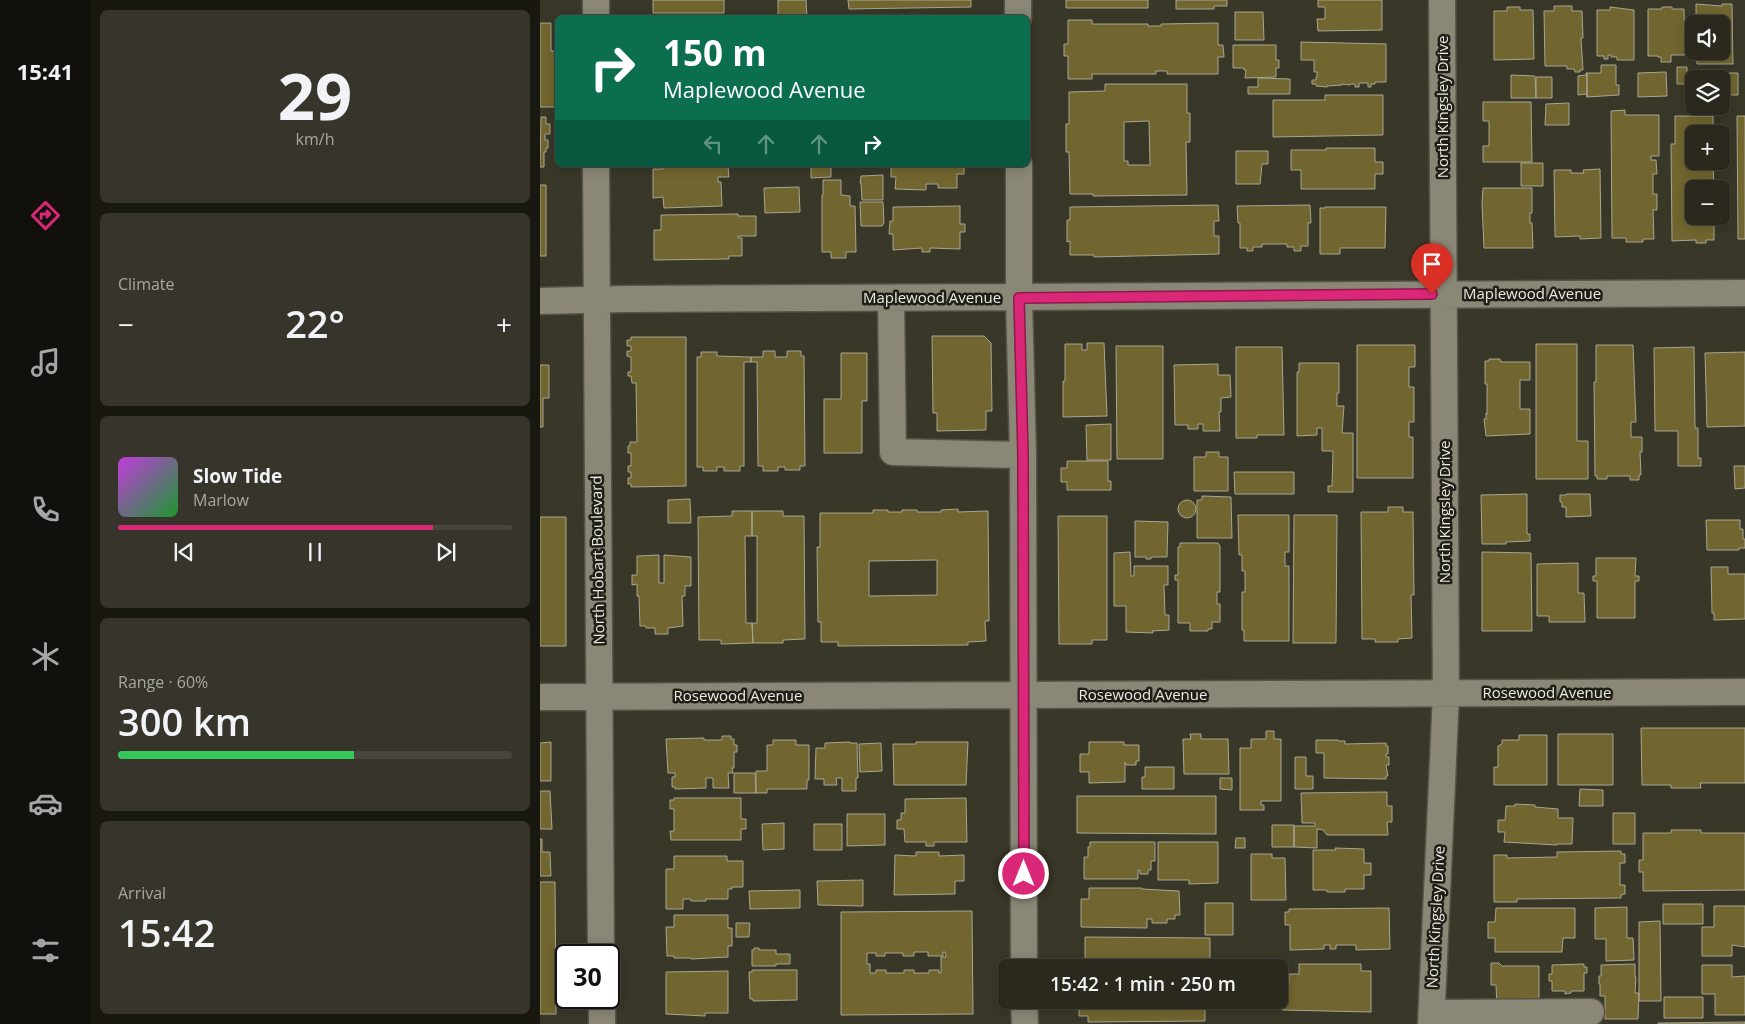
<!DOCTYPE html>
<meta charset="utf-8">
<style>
:root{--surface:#2b291e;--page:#37352b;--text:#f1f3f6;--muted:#a6a6a4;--line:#47453c;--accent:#db2777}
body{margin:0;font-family:"Open Sans",sans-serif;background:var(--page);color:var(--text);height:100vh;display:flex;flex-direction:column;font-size:19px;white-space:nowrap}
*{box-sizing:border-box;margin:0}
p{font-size:16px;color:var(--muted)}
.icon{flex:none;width:28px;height:28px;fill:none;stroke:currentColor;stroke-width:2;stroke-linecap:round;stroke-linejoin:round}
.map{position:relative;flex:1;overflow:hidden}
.details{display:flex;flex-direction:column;gap:10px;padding:10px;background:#181710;width:450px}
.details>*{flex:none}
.top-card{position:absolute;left:15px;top:15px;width:475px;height:152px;border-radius:8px;box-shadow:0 2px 12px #0003,0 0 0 1px var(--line);background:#0b6e4f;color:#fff;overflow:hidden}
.tools{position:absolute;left:1145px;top:15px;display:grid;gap:10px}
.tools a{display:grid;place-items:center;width:45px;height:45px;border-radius:8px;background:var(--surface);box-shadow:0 2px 12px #0003,0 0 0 1px var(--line);font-size:25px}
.speed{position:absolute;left:15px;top:944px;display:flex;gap:10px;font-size:25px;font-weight:700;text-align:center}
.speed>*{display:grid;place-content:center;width:65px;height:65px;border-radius:50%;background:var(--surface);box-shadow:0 2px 12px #0003,0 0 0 1px var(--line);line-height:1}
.speed .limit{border:2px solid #111;border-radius:8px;background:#fff;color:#111}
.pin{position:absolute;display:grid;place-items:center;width:42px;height:42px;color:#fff;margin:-51px -21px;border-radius:50% 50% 50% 0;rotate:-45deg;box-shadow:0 0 5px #0007}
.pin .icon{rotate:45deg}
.me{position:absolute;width:55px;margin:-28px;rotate:0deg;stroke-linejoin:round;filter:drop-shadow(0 0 4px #0008)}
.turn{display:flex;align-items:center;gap:18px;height:105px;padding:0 25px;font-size:22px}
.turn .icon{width:65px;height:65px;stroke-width:2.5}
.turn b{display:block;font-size:35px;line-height:42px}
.lanes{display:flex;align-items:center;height:48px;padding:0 25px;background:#0003;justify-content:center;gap:25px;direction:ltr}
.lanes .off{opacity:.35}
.big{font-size:38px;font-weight:600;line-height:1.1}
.details .tile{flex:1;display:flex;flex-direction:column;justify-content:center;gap:8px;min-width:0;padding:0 18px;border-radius:8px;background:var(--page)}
.details .dial{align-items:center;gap:0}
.dial b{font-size:65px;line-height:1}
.song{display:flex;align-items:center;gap:15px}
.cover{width:60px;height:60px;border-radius:8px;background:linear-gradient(135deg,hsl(290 70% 55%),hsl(130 70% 35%))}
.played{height:5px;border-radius:2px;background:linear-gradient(90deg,var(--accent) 80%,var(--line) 80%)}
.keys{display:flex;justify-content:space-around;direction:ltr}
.heat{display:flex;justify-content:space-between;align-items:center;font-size:28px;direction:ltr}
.charge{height:8px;border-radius:4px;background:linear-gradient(90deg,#34c759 60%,var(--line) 0)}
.trip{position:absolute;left:458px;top:959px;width:290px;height:50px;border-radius:8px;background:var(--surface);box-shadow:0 2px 12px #0003,0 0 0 1px var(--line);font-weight:600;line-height:50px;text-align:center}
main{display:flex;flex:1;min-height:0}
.menu{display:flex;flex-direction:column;width:90px;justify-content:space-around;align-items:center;background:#11100c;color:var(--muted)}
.menu .icon{width:35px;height:35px}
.menu .active{color:var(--accent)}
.menu b{font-size:22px;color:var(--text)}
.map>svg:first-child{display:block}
</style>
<main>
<nav class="menu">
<b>15:41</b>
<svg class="icon active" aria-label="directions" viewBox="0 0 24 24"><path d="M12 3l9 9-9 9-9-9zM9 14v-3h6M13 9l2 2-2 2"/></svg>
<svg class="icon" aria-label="music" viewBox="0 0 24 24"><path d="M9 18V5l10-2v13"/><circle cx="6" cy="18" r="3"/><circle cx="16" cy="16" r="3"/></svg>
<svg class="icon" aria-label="phone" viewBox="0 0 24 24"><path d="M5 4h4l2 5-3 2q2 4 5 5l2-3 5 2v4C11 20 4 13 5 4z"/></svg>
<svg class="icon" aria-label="climate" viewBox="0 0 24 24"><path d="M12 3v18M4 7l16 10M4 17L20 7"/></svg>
<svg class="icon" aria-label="car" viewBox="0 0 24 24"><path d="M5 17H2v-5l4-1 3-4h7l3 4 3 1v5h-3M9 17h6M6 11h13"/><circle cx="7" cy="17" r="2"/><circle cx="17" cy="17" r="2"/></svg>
<svg class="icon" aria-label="filters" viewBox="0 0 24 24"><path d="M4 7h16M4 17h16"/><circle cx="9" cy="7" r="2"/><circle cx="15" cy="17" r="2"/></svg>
</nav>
<section class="details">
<div class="tile dial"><b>29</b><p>km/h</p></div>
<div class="tile"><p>Climate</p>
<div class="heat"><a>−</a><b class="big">22°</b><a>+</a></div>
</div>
<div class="tile">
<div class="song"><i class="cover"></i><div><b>Slow Tide</b><p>Marlow</p></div></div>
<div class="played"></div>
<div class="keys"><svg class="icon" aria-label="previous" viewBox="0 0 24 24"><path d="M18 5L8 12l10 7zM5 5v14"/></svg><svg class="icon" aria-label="pause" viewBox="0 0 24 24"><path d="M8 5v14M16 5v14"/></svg><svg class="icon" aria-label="next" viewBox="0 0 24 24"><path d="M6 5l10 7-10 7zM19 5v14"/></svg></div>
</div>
<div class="tile"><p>Range · 60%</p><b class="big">300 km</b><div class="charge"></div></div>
<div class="tile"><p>Arrival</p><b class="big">15:42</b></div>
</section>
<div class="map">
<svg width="1205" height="1024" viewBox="0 0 1205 1024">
<rect width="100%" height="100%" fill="#393728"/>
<path fill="#71662f" stroke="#a8a593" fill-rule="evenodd" d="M113,0H184V13H113Z
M238,0H266L267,18H238Z
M308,0H431V7L309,9Z
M526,0H608V8H526Z
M636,0H687V6H674V9H636Z
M778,0H842V30L778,31L777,19H785V7H778Z
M1156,4L1182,6V4H1192L1193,64H1157V51H1181V24H1156Z
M1014,6H1032V11H1042L1043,38H1041L1043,70H1040V72H1035L1034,69H1027V66H1005L1004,11H1014Z
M967,7H980V10H993L994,59L954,60V11H967Z
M1070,7L1094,10V60H1077V57H1071V55H1068V59H1064V56H1057V10H1070Z
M1122,7H1132V9H1144L1145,55H1131V62H1121V57H1118V56H1108V9H1122Z
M695,12H723L724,40H695Z
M528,20H552V24H608V26H621V24L678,23V45H683L684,57H678V74H627V71H616V74H552V79H528V56H524V44H528Z
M0,23H11V51H15V107H0Z
M761,42L846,44V82H835V84H831V87H828V83H819V87H815V84H810V85L802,84V85L787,86V87L776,86V84H772V80H776V77H777V72H774V60H761Z
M693,45H736V60H739V68H736V77L705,78L706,70H704V68H693Z
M1061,65H1076V85H1079V95L1047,97V73H1061Z
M1137,67H1147V84H1137Z
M1126,72L1127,96L1098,97V73Z
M1046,73H1047V97L1046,94L1038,95V76L1046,75Z
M1156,73H1198V95H1181V79H1156Z
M971,75L995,76L996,98H971Z
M996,77H1012V98H996Z
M718,78L750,79V94H708V87H718Z
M565,84H647V113H650V142H646L647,195L553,196V194H530L529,152H526V124H529V92L565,91ZM609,121L610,165H588V161H584V122Z
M785,95H843V135L733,137V100H785Z
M943,102H991L992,162H943V146H949V121H943Z
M1029,103V125H1005L1006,104Z
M1085,110V115H1119V156H1111V160H1116L1117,174H1113V194H1117V210H1113L1114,239H1103V242H1086V238H1072L1071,111Z
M1135,116H1173V134H1154V161H1173L1174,189H1154V216H1174V240H1166V243H1156V240L1132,241L1131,144H1135Z
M1197,116H1205V239H1198Z
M1,117H6V124H10V134H5V140H8V148H6V152H4V167H0Z
M786,148H835V162H843V174H835V189H761V170H751V150H786Z
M696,151H728V164H722L720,184H696Z
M981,163H1003V186H981Z
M271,165H291V177L271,178Z
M351,165H424V174H417V188H398V184H386V190L355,189L356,177H351Z
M188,166L189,177H178V182H181L182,206L124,208L123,197L113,198V169H123V167Z
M1060,169L1061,238L1040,239V236L1015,237L1014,170H1031V173H1044L1043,170Z
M343,175V200H322L321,183H320L321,176Z
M283,180H301V195L310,196V206H315L316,252H306V258H291V252H282V195H283Z
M0,185H6V256H0Z
M259,187L260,212L225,213L224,188Z
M943,188H992V213H990V223H992L993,248H944L942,204Z
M320,202H343L344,223L342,226H321Z
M678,205L679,221H674V236H679V254L554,257V255H530V241L527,242V220H530V207Z
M770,205L771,223H768V246H761V251H754V247H747V244H722V247H713V251H707V248H700V223H698L697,206Z
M420,206V224H425V232H420V249L390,248V252H382V248L353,250V234H349L350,221H353V207Z
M785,207H846L845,248H800V254H780V208H785Z
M198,214V216H216V236H198V238H202V256H189V259L114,260V230H121V215Z
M392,336H444L451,343L452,411H446V430L397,431V413H393Z
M91,337H146V486L91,487V484H88V478H91V472H88V466H91V453H88V446H90V442H97L96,383H92L91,376H88V372H91V357L87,356V351H91V346H87V340H91Z
M547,343H564L567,416L523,417V381H525V344H542V350H547Z
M996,344H1037V441H1048V479H996Z
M817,345H875V367H869V387H874V422H869V437H873V478H817Z
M1056,345H1093L1096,422H1091V437H1102V452H1100L1101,475H1099V480H1090V476H1067V479H1057V476H1055L1054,382H1056Z
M576,346H623V459H577Z
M696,347H742L744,435H717V438H696Z
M1154,347L1155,428H1158V458H1161V466H1138V431H1115L1114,348Z
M223,351H235V357H247V351H261V356H264L265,466H260V470H245V467H238V471H223V466H218L217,362H211V357H223Z
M161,352H177V356L211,357V362H204V466H200V471H184V467H177V471H163V467H157V357H161Z
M1205,352V426L1167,427L1165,353Z
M301,353H327V401H322V453H284V399H301Z
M949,359H960V361L963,362H990V380H980V409H990V434L946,436L944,419H946V413L947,414V384H945V361H949Z
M759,363H799V393H797V406H804L802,433H813V492H788V486H792L793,451H782V428H777V435L757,436V372H759Z
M678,364V375H690L691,397L681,398V412H679L680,431H663V424H658V429H648V425H635L634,365Z
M0,365H9V398H3V427H0Z
M571,424V460H547L546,425Z
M666,452H679V457H688V491H654V457H666Z
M527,461H568V481H571V490H527V482H521V468H527Z
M1194,466H1205V488L1195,489Z
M694,472H754V494H695Z
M987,494V534H990V541L966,542V544H942L941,495Z
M1026,494H1050L1051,516L1026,517V507H1022V502H1020V495H1026Z
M662,496L691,497L692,538H657V500H662Z
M150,499L151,523H128V500Z
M638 509a9 9 0 1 1 18 0a9 9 0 1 1-18 0Z
M848,507H863V512H873L874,595H871L872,638L858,639V642H835V639H822L821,512H848Z
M418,509V512L448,511L449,621H445L446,641L428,642V645L298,646V642H281V622H278L277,547H280V513H333V510H348V512H362V510H377V512H401V510ZM397,560V595L329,596V561Z
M192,511H212V536H205L206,623H212L213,643L181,644V640H159L158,517L192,516Z
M212,511H243V516H264L265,639L243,640V643H213L212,623H217V536H212Z
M698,515H749V552H745V566H749V641H704V630H702V592H705V571H702V555H699Z
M754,515H797L796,643H753Z
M518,516H567V640H552V644H519Z
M0,517H26V646H0Z
M1166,520H1200V529H1203V539H1205V548H1199V550H1167Z
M595,521L628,522L627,557H611V559H606V557H595Z
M640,543H678L680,546V592H677V604H680V622H672V629H668V631H650V623H638V580H635V575H638V547H640Z
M590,552L591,576H594V566H628V585H624L625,615H629V630L612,631L613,633L586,632V606H574V553Z
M942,552L991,553L992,631H942Z
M119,555V583H124V555L151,557V586H145V596H142L143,626L128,628V634H115V628H106V626H100L99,596H97V584L92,585V575H97V556Z
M1056,558H1096L1095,576H1099V581H1095V618H1057V581H1053V576H1056Z
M1038,563V593H1044L1045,622H1009V616H997V564Z
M1171,567H1188V574H1205V619L1174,620V613H1172Z
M1101,728H1205V783H1160L1161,788H1131V785H1102Z
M726,731H734V739H741V801H721V805H724V810H700V748H711V739H726Z
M650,734H661V739H688L689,774H644L643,739H651Z
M1018,734H1073V785H1018Z
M979,735H1007V785H954V767H958V746L962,744V740H979Z
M182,736H191V739H194V745H197V752H194V768H192L193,773H188L189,788H173V778H166V788L135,789V787H132V777H135V773H128L126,739L164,738V740H182Z
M233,740H256V745H269V780H267V789H227V793H216V771H227V745H233Z
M776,740H798V741H805V744L846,743V746H848V754H846V757H849V765H846L848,776H846V779L784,778V753H776Z
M11,742V781H0V743Z
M310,742V743H317L318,778H316V791H302V778H296L297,785H284V779H275L276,748H285V743Z
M376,742H428L426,785H354L353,744H376Z
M549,742H584V745H599V761H596V765H586L585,762V782L549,783V772H540V754H549Z
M341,743L342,771L320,772L319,744Z
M755,757H766V776H773V789H755Z
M605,767H634V789H602V777H605Z
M194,773H215L216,793H194Z
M680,778H692V790L680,789Z
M1040,789L1063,790V806H1039Z
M0,791H10L12,829H0Z
M847,792V806H852V822H847L848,835H787L783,830L777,829V848L754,847V826H775V823H762L761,793Z
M537,796H676V834L537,833Z
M134,798H201V819H206V829H201V840H131L130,831H134V809H130V800H134Z
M426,798L427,842H394V846H386V842H365L364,829H357V820H361V813H365V799Z
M975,804L995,805V807L1018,809V818H1033L1032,844H1017V845L964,842L965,832H958V820H965L966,806H975Z
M1073,813H1095V844H1073Z
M307,814H345V845L307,846Z
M244,823V849L223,850L222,824Z
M274,824H302V850H274Z
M732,825H754V847H732Z
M1131,830H1161V833H1205V890L1103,891V872H1099V860H1103V833H1131Z
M696,838H705V848H695Z
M0,839H2V852H10L11,876H0Z
M550,842H615V861H611V870H608V874H600V870H598V879H544V857H548V847H550Z
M618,842H678V883L649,884V880H618Z
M795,848L824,849V863H831V875H824V889H805V892H787V890H773V850H796Z
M1081,851V854H1085V863H1080V885H1085V894L1081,895V898L977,899V902H954V855H967V858L1017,857V852Z
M376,852H399V856L424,855V881H415V894L354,895L355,855L376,856Z
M711,854H732V858H745L746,900H711Z
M134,856H187V861H203V887H192V889H188V899H166V901H151V899H143V909H126V869H134Z
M323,880V906L278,905L277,881Z
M0,882H15L16,1014H0Z
M549,888H602V889L639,891L640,915H635V919H627V923H612V919H607V928L541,927V899H549Z
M260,890V908L210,909L209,891Z
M665,903H693V935H665Z
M1123,904H1163V924H1123Z
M1174,906H1205V947L1192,945V956H1162V927H1174Z
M1087,907V938H1093L1094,960L1066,961V939H1055V908Z
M849,908L850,949L816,950V945H796V949H790V945H784V949L750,950V925H745V912H749V909Z
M956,908H1035V938H1023L1022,952H955V938H948V922H955Z
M432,911L433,1014L301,1015V912ZM374,952H388V956H403V952H405L406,957H401V973H399V970H389V973H374V970H364V973H346V970H336V973H330V964H327V953H336V956H345V953H363V956H374Z
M134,915H188V928H192V946H188V957L151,959V958H134V956H127L126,927H134Z
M1120,921L1121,1001H1099V922Z
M196,923H210L209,937H196Z
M545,937L670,938V968H541V960H545Z
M214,948H219V950H236V954H250V964H236V966H212V950H214Z
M951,963H959L962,966H999V1009L957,1007L956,985H951Z
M759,964H821V971H831V1012L742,1010V983H749V974H759Z
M1044,964V967H1047V973H1044V991H1031V993L1025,994V991H1012V981H1009V974H1012V965Z
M1095,964V977H1096L1095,993H1099L1098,1019H1065V996H1060V984H1059V976H1061V965Z
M1162,965H1192V977L1205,976V1015H1175V994H1162Z
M212,970H257V1000L213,1001V999H210L209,972H212Z
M188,971V1013H165V1016L126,1014V972Z
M1124,997H1163V1018H1124Z
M539,1000H665V1021L548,1022V1016H539Z
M1205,1022V1024H1118V1023Z"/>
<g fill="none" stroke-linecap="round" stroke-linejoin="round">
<g stroke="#565346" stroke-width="29">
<path id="minor" d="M56,0V18
M478,0V18
M56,165L61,955
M479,165V298L483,455L484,968
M351,298L353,452L483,455
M0,301L84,299L1205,293
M0,697L1205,692
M62,998V1024
M484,1000L485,1024
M892,1013L1051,1012
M891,1024L906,694L902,0"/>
</g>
<use href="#minor" stroke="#8a8776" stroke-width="26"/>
</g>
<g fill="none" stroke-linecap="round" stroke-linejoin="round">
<g stroke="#8e194d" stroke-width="12">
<path id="route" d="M484,874L483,455L479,298L892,294"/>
</g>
<use href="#route" stroke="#db2777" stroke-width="9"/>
</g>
<g text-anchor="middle" stroke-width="5" stroke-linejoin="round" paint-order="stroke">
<g font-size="15" fill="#ebe9e0" stroke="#1f1e17">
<text transform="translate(903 107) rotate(-90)" y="5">North Kingsley Drive</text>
<text x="992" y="299">Maplewood Avenue</text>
<text x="392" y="303">Maplewood Avenue</text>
<text transform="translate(905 512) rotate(-90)" y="5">North Kingsley Drive</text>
<text transform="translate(58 560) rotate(-91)" y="5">North Hobart Boulevard</text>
<text x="1007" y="698">Rosewood Avenue</text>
<text x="603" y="700">Rosewood Avenue</text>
<text x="198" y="701">Rosewood Avenue</text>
<text transform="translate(896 917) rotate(-87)" y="5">North Kingsley Drive</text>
</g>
</g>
</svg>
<div class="tools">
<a><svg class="icon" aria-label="sound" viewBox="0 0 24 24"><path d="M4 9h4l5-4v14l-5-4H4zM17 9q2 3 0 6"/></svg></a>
<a><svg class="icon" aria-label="layers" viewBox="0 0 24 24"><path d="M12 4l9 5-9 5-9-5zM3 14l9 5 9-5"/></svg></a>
<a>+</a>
<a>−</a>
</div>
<div class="speed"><div class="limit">30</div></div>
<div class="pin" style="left:892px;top:294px;background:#d93025"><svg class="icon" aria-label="arrive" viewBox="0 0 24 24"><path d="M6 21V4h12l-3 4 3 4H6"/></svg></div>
<svg class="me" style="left:484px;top:874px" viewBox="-20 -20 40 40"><circle r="17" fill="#db2777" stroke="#fff" stroke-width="3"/><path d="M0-11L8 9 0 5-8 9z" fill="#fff"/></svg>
<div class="trip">15:42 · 1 min · 250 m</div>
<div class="top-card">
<div class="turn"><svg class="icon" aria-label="right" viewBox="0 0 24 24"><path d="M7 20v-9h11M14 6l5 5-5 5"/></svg><div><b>150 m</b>Maplewood Avenue</div></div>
<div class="lanes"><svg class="icon off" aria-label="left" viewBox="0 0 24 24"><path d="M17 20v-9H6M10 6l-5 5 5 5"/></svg><svg class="icon off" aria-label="ahead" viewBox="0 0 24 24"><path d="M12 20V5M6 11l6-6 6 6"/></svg><svg class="icon off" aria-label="ahead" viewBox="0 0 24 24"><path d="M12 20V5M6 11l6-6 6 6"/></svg><svg class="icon" aria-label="right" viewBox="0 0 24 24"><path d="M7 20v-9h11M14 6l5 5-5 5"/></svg></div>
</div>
</div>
</main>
